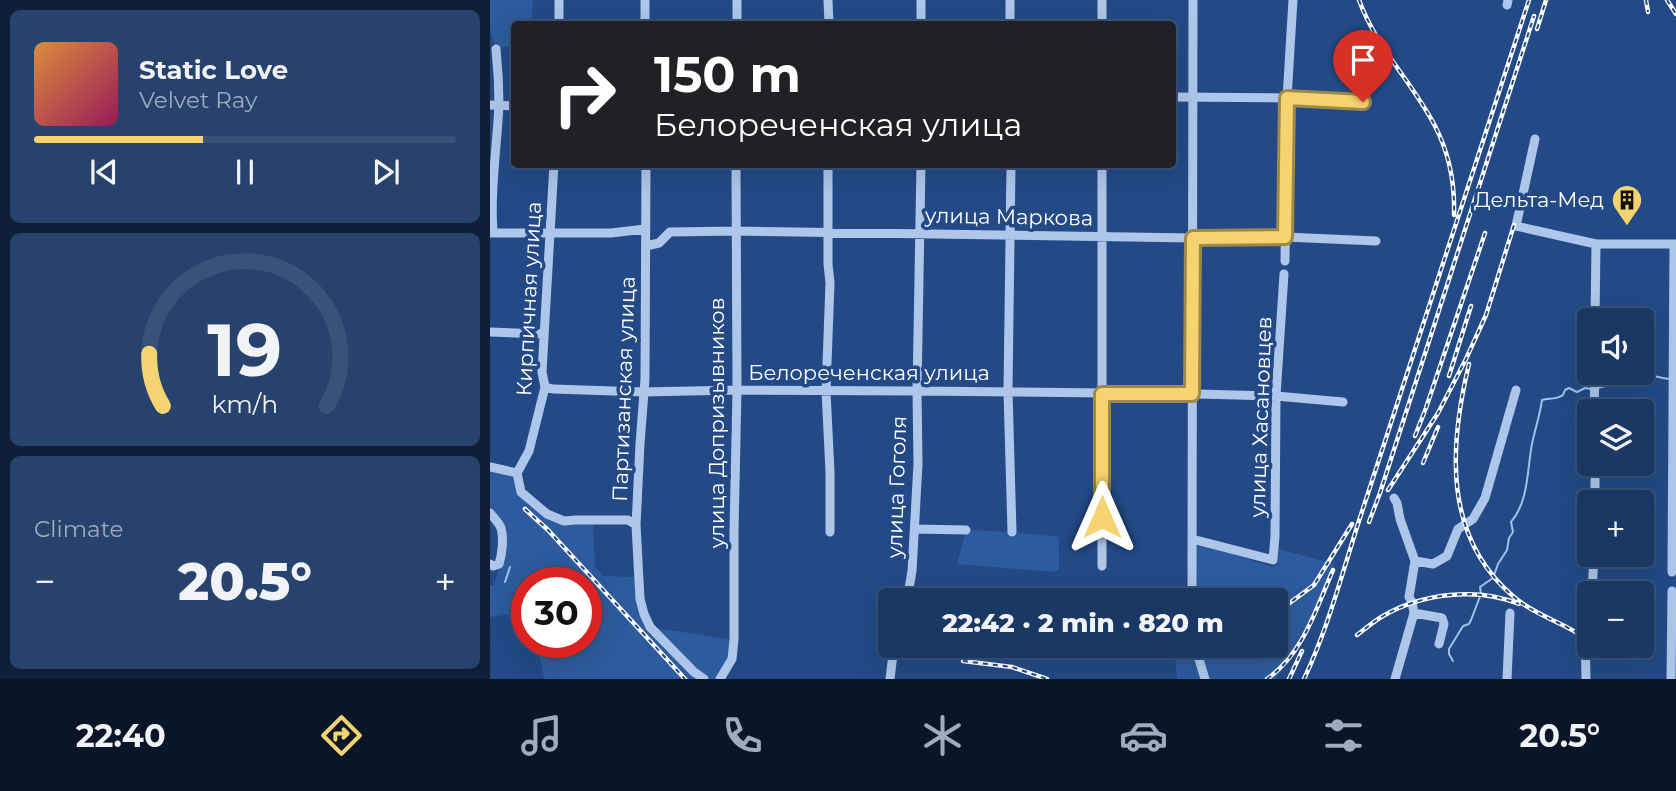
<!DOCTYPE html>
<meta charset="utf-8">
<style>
:root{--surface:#1a3864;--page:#27436d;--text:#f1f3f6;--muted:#9facbf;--line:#385278;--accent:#f4d370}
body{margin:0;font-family:Montserrat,sans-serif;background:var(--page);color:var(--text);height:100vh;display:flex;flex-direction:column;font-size:26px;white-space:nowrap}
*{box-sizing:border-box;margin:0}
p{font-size:23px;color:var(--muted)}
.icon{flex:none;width:38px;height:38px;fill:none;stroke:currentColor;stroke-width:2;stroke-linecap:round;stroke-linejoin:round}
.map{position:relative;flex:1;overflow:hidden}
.side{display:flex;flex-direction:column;gap:10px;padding:10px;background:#0e1f37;width:490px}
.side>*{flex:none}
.top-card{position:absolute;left:21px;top:21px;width:665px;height:147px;border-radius:7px;box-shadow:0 7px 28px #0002,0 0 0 2px var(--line);background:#202124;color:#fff;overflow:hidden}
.buttons{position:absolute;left:1087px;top:308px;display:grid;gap:14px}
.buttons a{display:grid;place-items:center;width:77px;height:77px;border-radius:7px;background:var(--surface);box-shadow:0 7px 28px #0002,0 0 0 2px var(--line);font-size:35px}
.speed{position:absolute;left:21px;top:567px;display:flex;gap:14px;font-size:35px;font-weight:700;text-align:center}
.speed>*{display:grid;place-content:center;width:91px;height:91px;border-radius:50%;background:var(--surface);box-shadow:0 7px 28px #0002,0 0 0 2px var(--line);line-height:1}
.speed .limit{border:10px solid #d22;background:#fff;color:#111}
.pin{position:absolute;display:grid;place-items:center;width:60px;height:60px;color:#fff;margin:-72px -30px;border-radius:50% 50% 50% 0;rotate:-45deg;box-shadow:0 0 7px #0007}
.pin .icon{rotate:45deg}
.me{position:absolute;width:77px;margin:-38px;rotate:0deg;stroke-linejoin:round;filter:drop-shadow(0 0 5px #0008)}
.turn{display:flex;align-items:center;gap:24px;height:147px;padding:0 28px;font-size:32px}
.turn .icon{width:91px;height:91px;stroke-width:2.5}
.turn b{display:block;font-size:49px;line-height:60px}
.big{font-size:52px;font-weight:800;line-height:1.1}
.side .tile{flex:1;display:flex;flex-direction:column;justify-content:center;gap:10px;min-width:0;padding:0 24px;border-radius:10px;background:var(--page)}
.side .dial{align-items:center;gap:0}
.dial svg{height:182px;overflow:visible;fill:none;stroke:var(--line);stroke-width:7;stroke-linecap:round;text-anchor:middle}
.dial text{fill:var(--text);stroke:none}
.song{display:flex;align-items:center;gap:21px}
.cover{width:84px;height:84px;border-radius:10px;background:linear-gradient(135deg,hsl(30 70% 55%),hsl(330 70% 35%))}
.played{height:7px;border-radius:4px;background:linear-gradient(90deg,var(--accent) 40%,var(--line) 40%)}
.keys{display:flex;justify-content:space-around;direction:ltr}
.heat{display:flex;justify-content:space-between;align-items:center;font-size:38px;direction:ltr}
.trip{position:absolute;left:388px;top:588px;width:410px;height:70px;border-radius:7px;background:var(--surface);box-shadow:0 7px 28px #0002,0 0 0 2px var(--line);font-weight:800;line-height:70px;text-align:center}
.menu{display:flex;height:112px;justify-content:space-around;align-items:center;background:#0a1628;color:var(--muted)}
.menu .icon{width:49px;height:49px}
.menu .current{color:var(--accent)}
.menu b{font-size:32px;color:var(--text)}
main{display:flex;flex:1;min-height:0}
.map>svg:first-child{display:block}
</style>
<main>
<section class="side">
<div class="tile">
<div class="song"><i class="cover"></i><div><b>Static Love</b><p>Velvet Ray</p></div></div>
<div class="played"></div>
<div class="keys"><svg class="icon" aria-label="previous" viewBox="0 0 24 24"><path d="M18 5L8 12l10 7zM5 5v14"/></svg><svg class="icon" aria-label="pause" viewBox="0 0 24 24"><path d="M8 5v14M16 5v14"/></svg><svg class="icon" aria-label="next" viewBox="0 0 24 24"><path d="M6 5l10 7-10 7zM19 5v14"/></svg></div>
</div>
<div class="tile dial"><svg viewBox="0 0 100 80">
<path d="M14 69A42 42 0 1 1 86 69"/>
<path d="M14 69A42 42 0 0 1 8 46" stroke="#f4d370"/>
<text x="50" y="56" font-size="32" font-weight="700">19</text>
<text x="50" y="72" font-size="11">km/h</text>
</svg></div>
<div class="tile"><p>Climate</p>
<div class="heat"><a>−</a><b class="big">20.5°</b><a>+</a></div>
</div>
</section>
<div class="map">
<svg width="1186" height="679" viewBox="0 0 1186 679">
<rect width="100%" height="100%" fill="#234a86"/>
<path fill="#2d5b9e" d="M0,0H43L41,24H24V39L23,45L6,49L0,28Z
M0,467L27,473L32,492L74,521L103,520L105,566L113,576L149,577L160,627L244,640L242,659L230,679H54L47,642H96V583H37V612L0,617V586L4,585L8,573L12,534L0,513Z
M476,530L522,532L569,537V570L564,572L467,564Z
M706,542L783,567L788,564L789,549L845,564L815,628L786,679H687L685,657L686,652H708V646H786V600H705Z"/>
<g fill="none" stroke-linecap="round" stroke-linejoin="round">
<path stroke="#a1c0ea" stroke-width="2" d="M1107,388C1123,386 1121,381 1133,376C1147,371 1166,377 1180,379
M15,582L20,567
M963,661L959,654V649L973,626L979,624L981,620L991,594L990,587L1003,578L1008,564L1017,550L1019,538L1023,532L1021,522C1039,501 1037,469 1042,444C1045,429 1050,415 1052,400C1058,398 1066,400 1073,395L1075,390L1079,388L1087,392L1095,388L1101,389"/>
<path stroke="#adc6e9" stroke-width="9" d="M155,0V24
M338,0L339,24
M520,0V24
M1017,5L1018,0
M69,24V0
M247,24V0
M431,24V0
M612,24V0
M682,97L797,98L873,101
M0,105L24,106
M1045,139L1026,226L1106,244H1186
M156,164L155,379L150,444L146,525L150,599L154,614L160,627L204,672L214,679
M338,164V264L340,283L336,391L340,472V532
M521,164L518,391L522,532
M3,232C0,189 7,147 9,105C9,86 8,68 6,49
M0,233H121L155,229
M156,246L169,243L180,232L245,231L703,238L795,237L886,241
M795,261L797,98L803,0
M1105,320L1106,244
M0,332L54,334
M55,387L63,389L153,392L247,390L427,391L708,394L786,396L853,402
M1104,411L1105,373
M1105,464V502
M0,467L27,473
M27,473L39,451L55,387L52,372L64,164
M27,473L31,492L57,514L74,521L85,520H138L146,525
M904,498L907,503L910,519L925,561L919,597L922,602L924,613L952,618L954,624L949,644
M0,513C4,518 9,523 11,528C14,538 12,555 9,564L3,566L0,564
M425,529L476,530
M702,539L783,560L785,536L786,396L794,274
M925,561L943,564L957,556L968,529L983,519L995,498L1026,390
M612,566V164
M1182,572L1184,244
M1102,593L1104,555
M417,600L422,571L428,464L427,391L431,164
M702,600L703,0
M705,646L715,679
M230,679L242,659L244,640V532L247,390L246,164
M400,679L404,646
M905,679L924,613
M1017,679L1020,613
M1096,679L1095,629L1099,604
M1181,679L1182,591"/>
<g stroke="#fff" stroke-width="4.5">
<path id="rail" d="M869,0C886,47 922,82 945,126C959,153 965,184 964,215
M1156,0L1158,12
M1177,0L1186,14
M1047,29L1056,0
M979,364C959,447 953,537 1024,597C1042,613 1068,621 1089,634
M959,376L981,306
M925,436L936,408L995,233
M933,463L948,427
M898,490L948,413L976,359L996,315L1024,225
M35,509L58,530L195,679
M879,522L890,493L1044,16
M786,613L824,585L862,524
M867,635C875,629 884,621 893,616C932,593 988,587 1029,604
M725,651L734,646
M473,661L522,667L557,679
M777,679C813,654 826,609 843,570
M799,679L812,651
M814,679C837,630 851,578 867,527L1039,0"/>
</g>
<use href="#rail" stroke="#234a86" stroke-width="2" stroke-dasharray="5" stroke-linecap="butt"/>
</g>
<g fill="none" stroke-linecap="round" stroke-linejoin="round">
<g stroke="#9f8949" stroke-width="18">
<path id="route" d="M612,517V394H702L703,238L795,237L797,98L873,102"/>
</g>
<use href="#route" stroke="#f4d370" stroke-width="12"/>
</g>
<defs>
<g id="building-pin" transform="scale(1.575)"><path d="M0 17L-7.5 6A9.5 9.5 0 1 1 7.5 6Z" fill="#f4d370" stroke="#234a86"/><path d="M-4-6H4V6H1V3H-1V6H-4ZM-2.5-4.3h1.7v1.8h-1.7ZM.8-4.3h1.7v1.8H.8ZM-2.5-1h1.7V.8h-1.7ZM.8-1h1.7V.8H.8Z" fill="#111"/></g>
</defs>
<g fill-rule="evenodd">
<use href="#building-pin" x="1137" y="200"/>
</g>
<g text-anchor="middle" stroke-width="7" stroke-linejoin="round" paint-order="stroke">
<g font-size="21" fill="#fff" stroke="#234a86" text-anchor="end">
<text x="1114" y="207">Дельта-Мед</text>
</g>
<g font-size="21" fill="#fff" stroke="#234a86">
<text transform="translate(519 217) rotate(1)" y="7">улица Маркова</text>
<text transform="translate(39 299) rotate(-87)" y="7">Кирпичная улица</text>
<text x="379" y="380">Белореченская улица</text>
<text transform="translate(134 389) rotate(-88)" y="7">Партизанская улица</text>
<text transform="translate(771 417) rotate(-88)" y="7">улица Хасановцев</text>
<text transform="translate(227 423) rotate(-90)" y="7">улица Допризывников</text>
<text transform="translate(407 487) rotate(-88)" y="7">улица Гоголя</text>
</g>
</g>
</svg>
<div class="buttons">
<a><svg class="icon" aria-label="sound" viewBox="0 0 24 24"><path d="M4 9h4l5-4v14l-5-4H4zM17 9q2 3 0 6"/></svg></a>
<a><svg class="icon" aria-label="layers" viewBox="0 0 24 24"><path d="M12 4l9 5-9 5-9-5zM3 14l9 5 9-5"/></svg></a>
<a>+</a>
<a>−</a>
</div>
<div class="speed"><div class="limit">30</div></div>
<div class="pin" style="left:873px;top:102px;background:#d93025"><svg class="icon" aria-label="arrive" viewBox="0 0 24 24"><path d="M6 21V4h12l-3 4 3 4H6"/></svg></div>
<svg class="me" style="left:612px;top:517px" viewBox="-20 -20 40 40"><path d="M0-17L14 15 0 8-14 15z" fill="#f4d370" stroke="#fff" stroke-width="4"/></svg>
<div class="trip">22:42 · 2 min · 820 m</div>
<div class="top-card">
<div class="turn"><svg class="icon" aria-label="right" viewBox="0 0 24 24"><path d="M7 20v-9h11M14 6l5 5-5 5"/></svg><div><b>150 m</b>Белореченская улица</div></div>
</div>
</div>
</main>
<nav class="menu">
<b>22:40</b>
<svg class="icon current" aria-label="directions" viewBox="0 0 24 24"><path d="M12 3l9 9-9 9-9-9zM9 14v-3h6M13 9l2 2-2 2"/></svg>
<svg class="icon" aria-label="music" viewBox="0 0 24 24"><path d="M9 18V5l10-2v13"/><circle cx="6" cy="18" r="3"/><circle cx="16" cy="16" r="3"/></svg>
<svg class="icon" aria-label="phone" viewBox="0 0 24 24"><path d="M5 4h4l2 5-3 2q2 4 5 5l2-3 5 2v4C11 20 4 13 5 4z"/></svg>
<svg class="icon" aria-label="climate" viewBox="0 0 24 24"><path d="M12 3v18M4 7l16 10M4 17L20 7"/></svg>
<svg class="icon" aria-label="car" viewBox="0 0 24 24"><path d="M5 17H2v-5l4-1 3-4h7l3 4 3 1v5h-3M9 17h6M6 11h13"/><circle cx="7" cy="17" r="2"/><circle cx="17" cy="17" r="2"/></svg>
<svg class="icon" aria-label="filters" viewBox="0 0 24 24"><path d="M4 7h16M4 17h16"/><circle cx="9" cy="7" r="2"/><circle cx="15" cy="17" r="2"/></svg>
<b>20.5°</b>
</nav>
